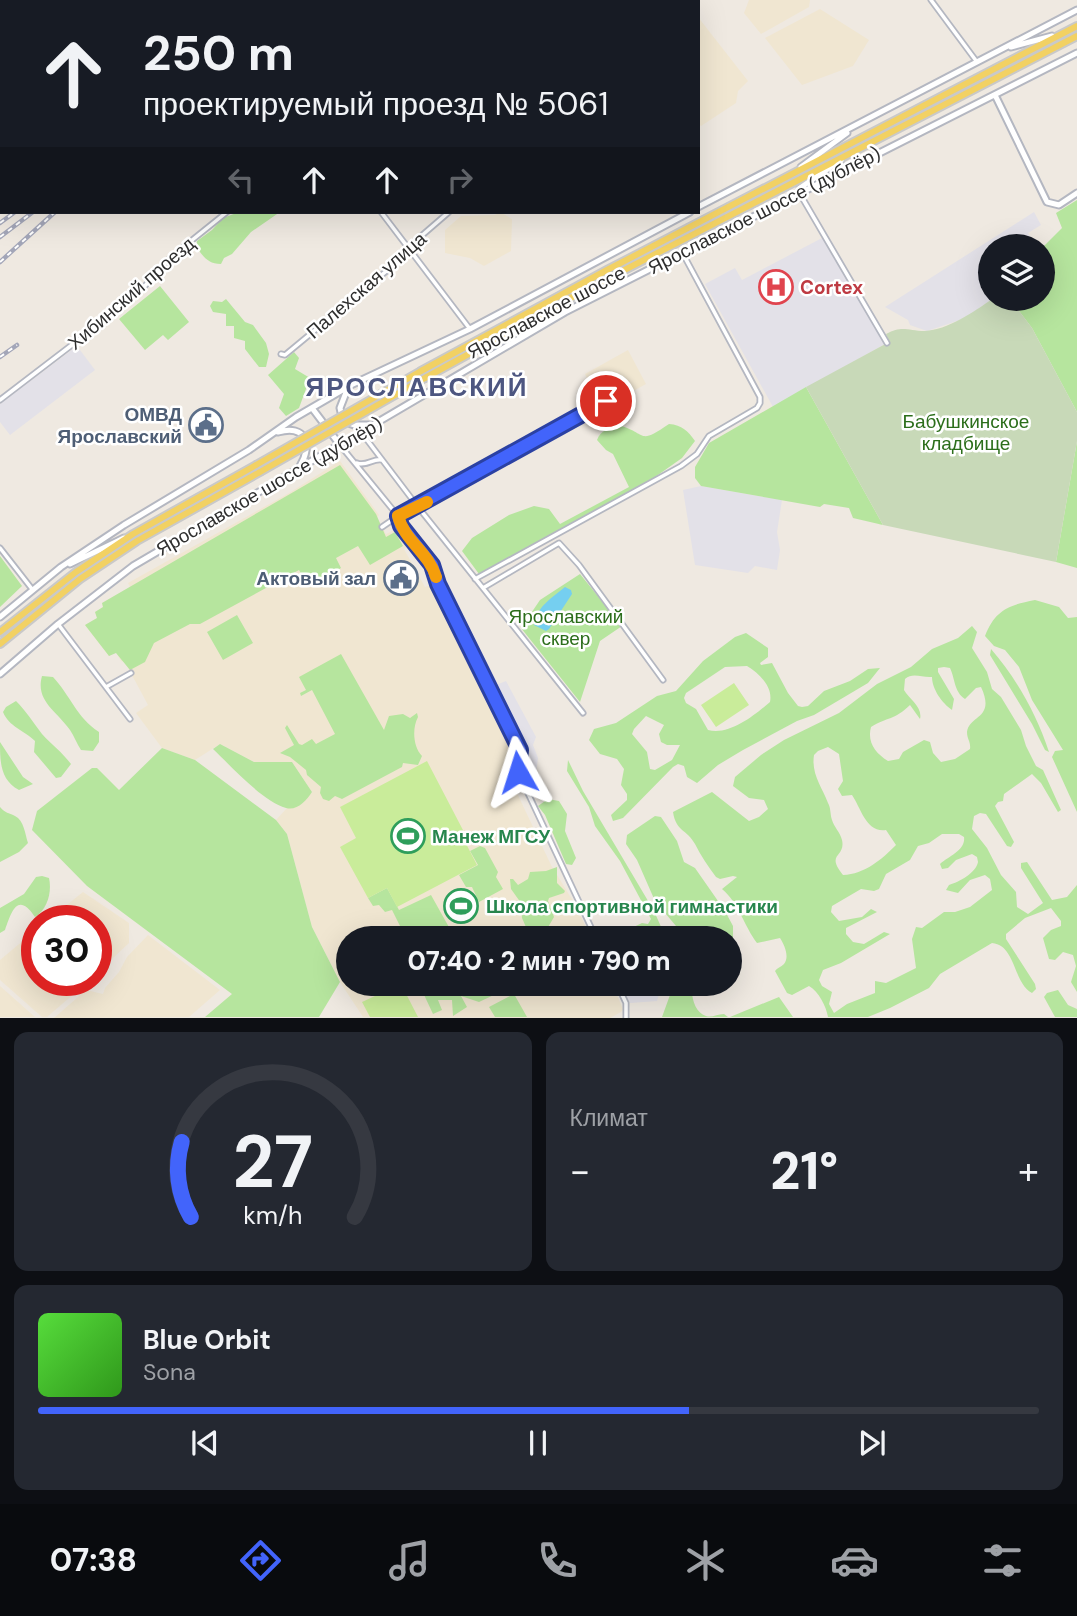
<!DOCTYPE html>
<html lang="ru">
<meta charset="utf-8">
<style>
:root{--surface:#171b24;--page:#242831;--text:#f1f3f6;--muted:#9ea1a6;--line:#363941;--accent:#4264fb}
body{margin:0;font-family:"DM Sans",sans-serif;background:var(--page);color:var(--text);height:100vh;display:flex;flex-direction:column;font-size:26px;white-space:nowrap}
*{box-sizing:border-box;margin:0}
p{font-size:23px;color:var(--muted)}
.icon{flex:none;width:38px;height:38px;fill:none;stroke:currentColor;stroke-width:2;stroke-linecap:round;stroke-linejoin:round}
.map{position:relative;height:1018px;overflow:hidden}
.panel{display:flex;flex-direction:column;gap:14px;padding:14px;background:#0d0f14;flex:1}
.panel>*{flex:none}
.top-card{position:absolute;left:0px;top:0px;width:700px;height:214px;box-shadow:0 7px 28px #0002;background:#171b24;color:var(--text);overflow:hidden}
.controls{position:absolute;left:978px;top:234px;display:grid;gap:14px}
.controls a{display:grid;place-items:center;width:77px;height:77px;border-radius:50%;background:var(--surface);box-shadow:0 7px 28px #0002;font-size:35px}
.speed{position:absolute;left:21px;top:905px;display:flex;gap:14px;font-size:35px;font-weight:700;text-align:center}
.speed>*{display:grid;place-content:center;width:91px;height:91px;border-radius:50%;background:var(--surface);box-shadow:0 7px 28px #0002;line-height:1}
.speed .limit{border:10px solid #d22;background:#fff;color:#111}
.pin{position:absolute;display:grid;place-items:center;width:60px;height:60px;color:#fff;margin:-30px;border:4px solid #fff;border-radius:50%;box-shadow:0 2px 7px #0007}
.me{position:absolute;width:77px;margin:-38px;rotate:354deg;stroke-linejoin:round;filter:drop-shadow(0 0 5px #0008)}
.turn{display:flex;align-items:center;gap:24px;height:147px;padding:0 28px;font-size:32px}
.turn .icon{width:91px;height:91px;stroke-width:2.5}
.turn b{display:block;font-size:49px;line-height:60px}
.lanes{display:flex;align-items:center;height:66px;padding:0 28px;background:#0003;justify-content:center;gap:35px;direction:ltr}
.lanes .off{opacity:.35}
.big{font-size:52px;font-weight:800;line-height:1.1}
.panel .widget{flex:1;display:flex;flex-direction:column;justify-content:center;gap:10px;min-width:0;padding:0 24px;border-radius:14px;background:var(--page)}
.panel .dial{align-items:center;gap:0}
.dial svg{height:182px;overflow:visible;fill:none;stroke:var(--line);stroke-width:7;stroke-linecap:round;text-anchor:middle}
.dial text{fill:var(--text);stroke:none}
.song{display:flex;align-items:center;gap:21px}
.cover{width:84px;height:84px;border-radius:10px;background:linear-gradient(135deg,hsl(110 70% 55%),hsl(110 70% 35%))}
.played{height:7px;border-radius:4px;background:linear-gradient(90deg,var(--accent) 65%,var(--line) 65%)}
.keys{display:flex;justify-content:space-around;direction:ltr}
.heat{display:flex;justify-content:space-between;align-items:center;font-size:38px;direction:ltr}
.panel .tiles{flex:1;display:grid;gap:14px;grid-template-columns:1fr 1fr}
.widget:last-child{grid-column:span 2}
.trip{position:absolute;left:336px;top:926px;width:406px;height:70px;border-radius:35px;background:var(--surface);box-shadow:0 7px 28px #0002;font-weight:800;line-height:70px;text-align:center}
.dock{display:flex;height:112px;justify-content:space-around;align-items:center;background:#090b0e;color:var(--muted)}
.dock .icon{width:49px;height:49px}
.dock .on{color:var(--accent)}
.dock b{font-size:32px;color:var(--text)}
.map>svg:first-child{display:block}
</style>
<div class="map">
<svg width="1077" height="1018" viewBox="0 0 1077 1018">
<rect width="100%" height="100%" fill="#efe9e1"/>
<path fill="#e3e1e8" d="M1034,212L1041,225L1028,233L1031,238L1018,247H990L992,299L966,318L927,331L910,325L908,320L885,307Z
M822,238L885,344L773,407L705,284L735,268L742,280Z
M77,346L95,370L10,435L0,422V404Z
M701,486L782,500L777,532L780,550L777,570L755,566L748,573L695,565L683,490Z
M506,681L536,737L533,745L538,758L535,780H525L521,768L522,752L491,687Z
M619,984H662L657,1001L630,1003Z"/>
<path fill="#f0e6d1" d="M749,0H810L809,7L761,34L744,13Z
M820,9L869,40L853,66L802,85L765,38Z
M698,17L748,81L738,91L736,103L701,126L698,123Z
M500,212L512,219L511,251L484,266L470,258L445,253V230L461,216L495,215Z
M628,350L646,384L615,401L608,395L598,401L585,374Z
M340,461L379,515L377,518L386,534L396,529L406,547L404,549L425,587L430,585L444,609L489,701L519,757L518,765L508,774L551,865L576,906L591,938H348V984H612L623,1009L621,1012L610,1018L363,1017L340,982L312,927L287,834L276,820L287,808L299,806L312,792L292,762H254L220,744L195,760L162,748L136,713L148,705L125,662L121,661L116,652L109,656L85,625L97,618L95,612L103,607L102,603L130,587L128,583L289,493Z
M83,892L129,923V943L96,974V920H48Z
M37,929V980H90L47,1017H42L0,980V960Z
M148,935L220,990L189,1017L54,1018L86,990L103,994L105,988L119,972L127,957Z
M0,986L35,1017H0Z"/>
<path fill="#b6e59e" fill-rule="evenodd" d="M1077,200V412L1032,328L1010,299H1043V247L1062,228L1056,213Z
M239,212H280L251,232L232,254L224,258L221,264C208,264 204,257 196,247L197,241L212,230L223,218Z
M160,286L189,322L168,340L163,335L145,350L119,319Z
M226,299L245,322L253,325L266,343L269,354L266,367H259L245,349V341L234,338V326H226V314L213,312L210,306L213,301L222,302Z
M294,352L299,358L295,369L310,378L299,408L286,416L279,408L284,394L268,375Z
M806,387L883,525L853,518L849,508L824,504L820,507L701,486L695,478V467L709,443Z
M1077,421V568L1056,562L1077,441Z
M669,424C682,425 688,431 695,441L682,458L648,482L488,571L479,574L462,551L472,538L509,515L534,506L549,509L560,524L629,487L613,454L606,450L597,440C601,430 609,428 618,425C648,433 637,446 669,424Z
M340,465L376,514L386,537L395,532L403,546L370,565L358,546L336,558L341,568L308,586L299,570L200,624H190L154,643L145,662L130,670L116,653L109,656L85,625L97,618L95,612L103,607L102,603Z
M0,556L22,586L0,607Z
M580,574L622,626L600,641L580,702L521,628L540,600Z
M1035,600L1059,607L1068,618L1077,617V812L1052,757L1055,751L1063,750L1032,700L1019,667L1005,650L994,646L985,636C995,610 1009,605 1035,600Z
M237,615L253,643L223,660L207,632Z
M972,626L977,632L972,648L987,672L992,689L1001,697L1021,730L1026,746L1036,766L1043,770L1061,810L1058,812L1041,783L1032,774L1004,794L1003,801L998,802L995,806L1014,842L1011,847L1007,846L986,814L980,813L974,816L972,829L987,848L1001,875L1016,892L1017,907L1028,914L1043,903L1021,868V863L1027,862L1052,900L1067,897L1077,885V992L1071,982L1076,966L1073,955L1063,952L1055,960L1049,959L1043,938L1051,930L1061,926V921L1051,908L1025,918L1006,934V939L1035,984L1036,989L1032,993C1013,983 1016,945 992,943L940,974L929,988L890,1008L868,1017H828C826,1006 819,992 809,986L792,995L787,993L775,971C777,968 781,967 784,964C790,957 784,944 780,938L757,943C744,926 739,903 722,889L737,877L733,876L720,879L716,877C708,866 701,856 695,844C687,829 676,832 673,812L712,792L749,821L759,817L768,809L764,800L749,798L733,786L735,777L761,755L784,740L839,713L877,684L911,667L932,649L958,638ZM944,667L950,668C955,678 954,692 965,699L976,688L981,687C996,719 969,715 967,732C967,739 971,742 970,749L955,759L941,762L933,753L930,742L924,740L903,752L899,759L888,761C875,753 867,742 871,727C887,717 895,720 910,705L920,719C923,707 909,699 904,690L905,679C913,672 922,678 932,677C932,689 942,703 952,710L954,699L938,672V668ZM828,747L839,754L843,781L838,789L842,796L852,795C861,808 866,833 886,830L896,845C881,860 865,874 843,875C825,853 846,858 842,840C840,832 834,827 832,820C830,814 831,808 828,803C822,787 811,774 814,755L818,751ZM942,834H959L964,837C966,850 949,856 940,864L942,869L948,868L956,860L972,854L977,857L978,862C976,873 959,882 949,885L946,890L958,893L970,880L985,875L990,879L992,890L970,907L955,912H944L922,928L916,927L912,939L916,968L886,983L875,981V993L847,1004L834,1013L829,1004L832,992L822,986L819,980L823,970L841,963L890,934L884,932L864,944L853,942L846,934V928L877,912L871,909L862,917L839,921L831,912L832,906L861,889L874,891L879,889L886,874L910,860L918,846L929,843Z
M746,633L768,648V657L760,663L761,665L772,663L788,693L798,706L802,707L808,706L824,691L850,681L868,669L880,668L868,683L814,715L797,721L743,750L718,765L697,783L687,777L684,766L678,764L673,767L623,818L613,821L611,815L627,800V794L621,785L624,769L617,759L600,754L589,740L594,729L616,723L657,696L676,691L703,661L735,637ZM747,666C760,674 773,687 770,702C755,715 729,736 708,730L696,709L686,703L684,698L686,693L725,667ZM646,716L664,725L659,734L661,742L667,745H680L672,760L655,770L650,769L647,752L632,734L634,729Z
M991,649C1017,679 1037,715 1049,752L1045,750L1032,724L990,655Z
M341,654L384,730L389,716L403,714L410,718L417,713L418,717C412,728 413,747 422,756L418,765L403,763L402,767L342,799L335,796L329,801L323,799L320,793L321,787L307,775L306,770L290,757L280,753L294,745L285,728L287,725L299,744L302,745L312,739L316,744L335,734L312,690L301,696L300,693L306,690L299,677Z
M42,676L53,677C70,695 77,718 99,732V742L93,751L81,750C77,744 74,736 70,730C57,711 35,701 42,676Z
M16,701C26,711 33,722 42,734C51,744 62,752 71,764L61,777L56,778L34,752L35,741C24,730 9,727 3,712L6,707Z
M0,742L23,777L33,784L19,790C0,780 0,761 0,742Z
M220,744L254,762H292L312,792C306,801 297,811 286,808C262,801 231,766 213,749Z
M162,748L195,760L276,820L287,834L312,927L340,982L319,1017H205L232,994L87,886L32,830L37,811L92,768H97L119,790Z
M568,760L583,791L654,911L666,938H654L652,928C638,925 628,940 613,937L642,923L648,924L651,919L620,861L595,826L589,807L567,771Z
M548,799L559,801L567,814L565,831L576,858L572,865L566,864L545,815L538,806Z
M0,807C6,814 8,812 15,816C24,820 25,834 28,843L19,852L0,862Z
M655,816L661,817L677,841L684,862L695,868L725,911L733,926V938L730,940V938H682L676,926L655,901L637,860L626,844L627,835Z
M480,846L485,848L498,872L496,877L503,889L479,902L472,887H466L459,875L478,865L470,851Z
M557,867V883L565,891L564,893L549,898L548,901L554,917L547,929L551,936L561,938H541L529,934L522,918L521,903L511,889L510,879H513L518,885L528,879L530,872L546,871Z
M42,876L49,878C52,891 48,909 35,917C18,892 12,910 5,930L0,933V908L24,894L36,877Z
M387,888L399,910L431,895L450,929L449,935L446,938H406L392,910L385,912L379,905L373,906L368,898Z
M419,984H495L499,987L498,993L479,1002L461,996L467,1007L453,1016L452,1000H438L442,1010L433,1014Z
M674,984H693C690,994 694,1012 706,1016C712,1018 717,1014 724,1014L728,1017H662Z
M1058,990L1068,1005L1077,1009V1017H1055L1044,997L1047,993Z
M514,994L527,1017H495L489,1007Z
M779,997L793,1017H730Z"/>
<path fill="#c8d9b8" d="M992,299H1010L1032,328L1077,412V441L1056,562L883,525L806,387L889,342L886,334C903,325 907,331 925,331C947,330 974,312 992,299Z"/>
<path fill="#c9ec9a" d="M734,683L749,705L716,727L701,705Z
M427,761L464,832L461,834L477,865L397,907L387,888L368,898L340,847L356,838L340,807Z
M401,984L418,1017H370L362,1002Z"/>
<path fill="#75cff0" d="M565,587L571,590L572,594L549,629L546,631L534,625C536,607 552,598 565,587Z"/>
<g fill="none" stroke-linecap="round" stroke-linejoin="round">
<g stroke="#b4b7c1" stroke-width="7">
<path id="street" d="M931,0L977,62
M693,2L695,0
M800,194L887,343
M381,212L470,329
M281,354L285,355L407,254L412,244L449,212
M0,400L111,315L143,288L171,257L227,212
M361,432L418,507L583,713
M340,445L398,516L401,526L432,565L438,584L520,750L518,772L596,938
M357,463C366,467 373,458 382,460
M382,527L398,516L610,399
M0,548L32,589
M475,579L681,466L697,454L709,436L757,408L760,403V397L682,252
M483,588L559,543L579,565L663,680
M58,624L130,719
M106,687L131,673
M617,984L626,1003V1018"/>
</g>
<g stroke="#b4b7c1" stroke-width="9">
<path id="secondary" d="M0,18L2,20
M1011,47L1052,36
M995,95L1047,202L1059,205L1077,193
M0,126L2,125
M801,167L847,133
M800,188L841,160
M698,207L1077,10
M347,390L340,408L343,421L354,425H369
M312,408L340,445
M278,432C306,424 313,445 300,466
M70,564L124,538
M0,617L61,567L124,525L249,450L296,417L351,385L470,329L690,212
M0,674L58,624L133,566L565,312L1077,53"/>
</g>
<g stroke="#c9c9c9" stroke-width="10">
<path id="primary" d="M421,371L607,270L1077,26
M425,378L578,294L1077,36
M0,632L76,572L133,534L256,465
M0,644L80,579L137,541L260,472"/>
</g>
<use href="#street" stroke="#fff" stroke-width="3.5"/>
<use href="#secondary" stroke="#fff" stroke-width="5"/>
<use href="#primary" stroke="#f2d163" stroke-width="6"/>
<g stroke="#a3a6b8" stroke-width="4.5">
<path id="rail" d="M293,2L296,0
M307,2L310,0
M0,209L2,207
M0,223L15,212
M0,237L33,212
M0,262L55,212
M0,357L17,345"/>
</g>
<use href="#rail" stroke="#fff" stroke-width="2" stroke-dasharray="5" stroke-linecap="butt"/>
<g stroke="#c9c9c9" stroke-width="10" stroke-linecap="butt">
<path id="primary-bridge" d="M256,465L421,371
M260,472L425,378"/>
</g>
<use href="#primary-bridge" stroke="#f2d163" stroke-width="6"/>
</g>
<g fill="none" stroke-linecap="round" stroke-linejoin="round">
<g stroke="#2b41a3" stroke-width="18">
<path id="route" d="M518,772L520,750L438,584L432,565L401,526L398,516L606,401"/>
</g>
<use href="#route" stroke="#4264fb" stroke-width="12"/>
<path stroke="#f59e0b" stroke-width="12" d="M427,502L398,516C404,540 429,553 436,577"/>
</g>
<defs>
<g id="hospital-ring" transform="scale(1.75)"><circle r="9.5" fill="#fff" stroke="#e0444e" stroke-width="1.5"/><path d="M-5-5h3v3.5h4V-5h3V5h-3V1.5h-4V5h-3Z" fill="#e0444e"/></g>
<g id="civic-ring" transform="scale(1.75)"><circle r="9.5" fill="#fff" stroke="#5c6f8a" stroke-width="1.5"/><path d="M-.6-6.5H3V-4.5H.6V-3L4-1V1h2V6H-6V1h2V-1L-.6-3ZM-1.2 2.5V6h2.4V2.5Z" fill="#5c6f8a"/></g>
<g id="stadium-ring" transform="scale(1.75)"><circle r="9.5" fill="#fff" stroke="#2e9e5b" stroke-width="1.5"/><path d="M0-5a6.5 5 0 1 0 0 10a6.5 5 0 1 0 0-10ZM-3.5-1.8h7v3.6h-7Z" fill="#2e9e5b"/></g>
</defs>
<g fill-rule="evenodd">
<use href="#hospital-ring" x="776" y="287"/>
<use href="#civic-ring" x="206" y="425"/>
<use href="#civic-ring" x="401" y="578"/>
<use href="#stadium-ring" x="408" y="836"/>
<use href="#stadium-ring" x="461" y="906"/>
</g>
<g text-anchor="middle" stroke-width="5" stroke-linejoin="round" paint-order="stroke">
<g font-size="19" fill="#2e2e2e" stroke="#fff">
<text transform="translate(764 210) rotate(-27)" y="7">Ярославское шоссе (дублёр)</text>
<text transform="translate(366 285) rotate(-41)" y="7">Палехская улица</text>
<text transform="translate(131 293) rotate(-41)" y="7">Хибинский проезд</text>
<text transform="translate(546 312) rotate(-28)" y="7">Ярославское шоссе</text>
<text transform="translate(269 486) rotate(-30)" y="7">Ярославское шоссе (дублёр)</text>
</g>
<g font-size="19" font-weight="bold" fill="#be3a42" stroke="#fff" text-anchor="start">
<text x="800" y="294">Cortex</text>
</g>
<g font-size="19" font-weight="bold" fill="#4e5e75" stroke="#fff" text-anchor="end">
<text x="182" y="421">ОМВД<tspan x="182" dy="22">Ярославский</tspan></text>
<text x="376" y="585">Актовый зал</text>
</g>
<g font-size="19" fill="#2c6e1b" stroke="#fff">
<text x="966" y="428">Бабушкинское<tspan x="966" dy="22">кладбище</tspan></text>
<text x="566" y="623">Ярославский<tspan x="566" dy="22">сквер</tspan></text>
</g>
<g font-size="19" font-weight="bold" fill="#27864d" stroke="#fff" text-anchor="start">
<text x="432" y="843">Манеж МГСУ</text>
<text x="486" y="913">Школа спортивной гимнастики</text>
</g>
<g font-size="26" font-weight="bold" letter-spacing="2" fill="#4d5680" stroke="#fff">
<text x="417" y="396">ЯРОСЛАВСКИЙ</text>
</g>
</g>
</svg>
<div class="controls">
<a><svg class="icon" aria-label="layers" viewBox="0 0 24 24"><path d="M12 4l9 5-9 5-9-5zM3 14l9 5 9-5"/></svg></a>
</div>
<div class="speed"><div class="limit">30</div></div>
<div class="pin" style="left:606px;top:401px;background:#d93025"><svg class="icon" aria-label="arrive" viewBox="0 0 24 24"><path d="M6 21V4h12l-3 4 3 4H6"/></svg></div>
<svg class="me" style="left:518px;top:772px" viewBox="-20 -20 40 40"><path d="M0-17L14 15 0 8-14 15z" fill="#4264fb" stroke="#fff" stroke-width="4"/></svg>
<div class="trip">07:40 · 2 мин · 790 m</div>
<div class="top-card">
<div class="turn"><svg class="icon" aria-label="ahead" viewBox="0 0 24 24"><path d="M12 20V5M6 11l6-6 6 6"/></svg><div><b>250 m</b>проектируемый проезд № 5061</div></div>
<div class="lanes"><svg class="icon off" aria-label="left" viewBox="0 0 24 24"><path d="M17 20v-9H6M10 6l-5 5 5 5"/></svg><svg class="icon" aria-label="ahead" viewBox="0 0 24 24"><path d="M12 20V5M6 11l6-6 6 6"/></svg><svg class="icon" aria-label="ahead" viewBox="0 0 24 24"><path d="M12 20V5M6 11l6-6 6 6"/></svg><svg class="icon off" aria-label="right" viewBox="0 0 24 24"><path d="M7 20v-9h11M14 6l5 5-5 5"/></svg></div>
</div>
</div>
<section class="panel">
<div class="tiles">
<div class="widget dial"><svg viewBox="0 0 100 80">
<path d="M14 69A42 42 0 1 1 86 69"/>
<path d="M14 69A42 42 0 0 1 10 36" stroke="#4264fb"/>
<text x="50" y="56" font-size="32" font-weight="700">27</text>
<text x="50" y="72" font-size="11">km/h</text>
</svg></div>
<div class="widget"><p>Климат</p>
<div class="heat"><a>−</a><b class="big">21°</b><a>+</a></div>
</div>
<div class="widget">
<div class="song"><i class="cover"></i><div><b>Blue Orbit</b><p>Sona</p></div></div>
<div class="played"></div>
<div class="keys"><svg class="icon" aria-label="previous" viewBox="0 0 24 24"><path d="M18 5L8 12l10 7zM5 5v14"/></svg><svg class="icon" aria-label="pause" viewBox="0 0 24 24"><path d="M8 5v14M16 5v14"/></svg><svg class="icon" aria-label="next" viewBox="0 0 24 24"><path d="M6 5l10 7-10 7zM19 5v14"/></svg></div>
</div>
</div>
</section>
<nav class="dock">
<b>07:38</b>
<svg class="icon on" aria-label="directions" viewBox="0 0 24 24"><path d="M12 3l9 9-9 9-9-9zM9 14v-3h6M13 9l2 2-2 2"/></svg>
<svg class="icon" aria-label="music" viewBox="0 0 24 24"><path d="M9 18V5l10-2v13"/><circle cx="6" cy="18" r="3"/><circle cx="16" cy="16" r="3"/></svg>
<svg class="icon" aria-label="phone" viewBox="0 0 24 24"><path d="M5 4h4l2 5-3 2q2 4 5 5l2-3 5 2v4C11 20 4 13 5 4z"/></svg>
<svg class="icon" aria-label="climate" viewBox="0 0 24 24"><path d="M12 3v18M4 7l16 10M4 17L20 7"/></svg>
<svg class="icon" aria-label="car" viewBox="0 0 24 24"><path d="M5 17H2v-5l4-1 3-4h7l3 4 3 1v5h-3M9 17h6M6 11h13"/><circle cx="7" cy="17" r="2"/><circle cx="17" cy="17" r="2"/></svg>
<svg class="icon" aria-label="filters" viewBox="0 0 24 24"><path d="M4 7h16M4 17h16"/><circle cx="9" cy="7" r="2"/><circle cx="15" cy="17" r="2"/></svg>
</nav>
